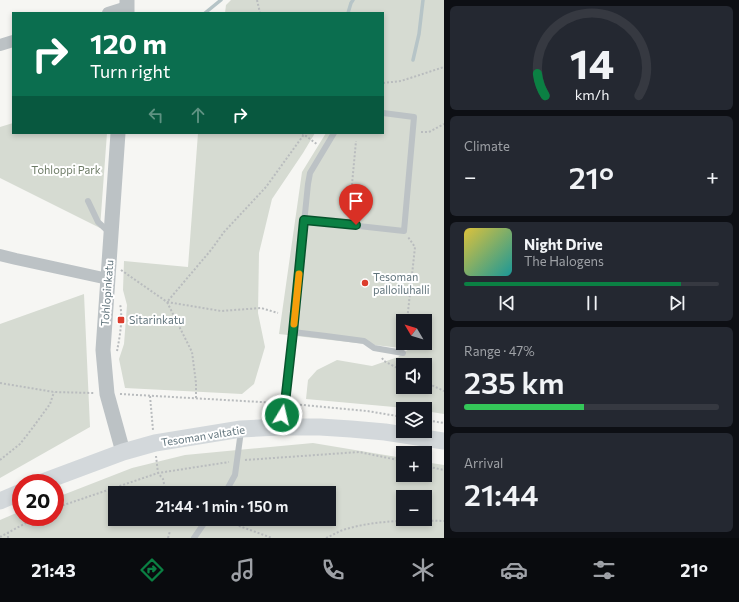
<!DOCTYPE html>
<meta charset="utf-8">
<style>
:root{--surface:#171b24;--page:#242831;--text:#f1f3f6;--muted:#9ea1a6;--line:#363941;--accent:#0b8043}
body{margin:0;font-family:Commissioner,sans-serif;background:var(--page);color:var(--text);height:100vh;display:flex;flex-direction:column;font-size:15px;white-space:nowrap}
*{box-sizing:border-box;margin:0}
p{font-size:13px;color:var(--muted)}
.icon{flex:none;width:22px;height:22px;fill:none;stroke:currentColor;stroke-width:2;stroke-linecap:round;stroke-linejoin:round}
.map{position:relative;flex:1;overflow:hidden}
.drawer{display:flex;flex-direction:column;gap:6px;padding:6px;background:#0d0f14;width:295px}
.drawer>*{flex:none}
.guide{position:absolute;left:12px;top:12px;width:372px;height:122px;border-radius:0px;box-shadow:0 2px 6px #0003;background:#0b6e4f;color:#fff;overflow:hidden}
.needle{width:26px;rotate:308deg}
.tools{position:absolute;left:396px;top:314px;display:grid;gap:8px}
.tools a{display:grid;place-items:center;width:36px;height:36px;border-radius:0px;background:var(--surface);box-shadow:0 2px 6px #0003;font-size:20px}
.speed{position:absolute;left:12px;top:474px;display:flex;gap:8px;font-size:20px;font-weight:700;text-align:center}
.speed>*{display:grid;place-content:center;width:52px;height:52px;border-radius:50%;background:var(--surface);box-shadow:0 2px 6px #0003;line-height:1}
.speed .limit{border:6px solid #d22;background:#fff;color:#111}
.pin{position:absolute;display:grid;place-items:center;width:34px;height:34px;color:#fff;margin:-41px -17px;border-radius:50% 50% 50% 0;rotate:-45deg;box-shadow:0 0 4px #0007}
.pin .icon{rotate:45deg}
.me{position:absolute;width:44px;margin:-22px;rotate:9deg;stroke-linejoin:round;filter:drop-shadow(0 0 3px #0008)}
.turn{display:flex;align-items:center;gap:14px;height:84px;padding:0 12px;font-size:18px}
.turn .icon{width:52px;height:52px;stroke-width:2.5}
.turn b{display:block;font-size:28px;line-height:34px}
.lanes{display:flex;align-items:center;height:38px;padding:0 12px;background:#0003;justify-content:center;gap:20px;direction:ltr}
.lanes .off{opacity:.35}
.big{font-size:30px;font-weight:600;line-height:1.1}
.drawer .tile{flex:1;display:flex;flex-direction:column;justify-content:center;gap:6px;min-width:0;padding:0 14px;border-radius:6px;background:var(--page)}
.drawer .dial{align-items:center;gap:0}
.dial svg{height:104px;overflow:visible;fill:none;stroke:var(--line);stroke-width:7;stroke-linecap:round;text-anchor:middle}
.dial text{fill:var(--text);stroke:none}
.song{display:flex;align-items:center;gap:12px}
.cover{width:48px;height:48px;border-radius:6px;background:linear-gradient(135deg,hsl(50 70% 55%),hsl(180 70% 35%))}
.played{height:4px;border-radius:2px;background:linear-gradient(90deg,var(--accent) 85%,var(--line) 85%)}
.keys{display:flex;justify-content:space-around;direction:ltr}
.heat{display:flex;justify-content:space-between;align-items:center;font-size:22px;direction:ltr}
.charge{height:6px;border-radius:3px;background:linear-gradient(90deg,#34c759 47%,var(--line) 0)}
.trip{position:absolute;left:108px;top:486px;width:228px;height:40px;border-radius:0px;background:var(--surface);box-shadow:0 2px 6px #0003;font-weight:600;line-height:40px;text-align:center}
.tabs{display:flex;height:64px;justify-content:space-around;align-items:center;background:#090b0e;color:var(--muted)}
.tabs .icon{width:28px;height:28px}
.tabs .on{color:var(--accent)}
.tabs b{font-size:18px;color:var(--text)}
main{display:flex;flex:1;min-height:0}
.map>svg:first-child{display:block}
</style>
<main>
<div class="map">
<svg width="444" height="538" viewBox="0 0 444 538">
<rect width="100%" height="100%" fill="#f6f6f3"/>
<path fill="#d6dbd2" fill-rule="evenodd" d="M231,0H444V414L425,411V409H408L394,407L306,399L308,380L317,370L337,360L372,366L398,357L409,349L279,334L302,172L326,133H383V13H225L226,5ZM403,321H425V343H403ZM403,365H425V387H403Z
M13,123V133H107L100,228L0,178V127Z
M198,133H315L303,153L272,199L259,253L258,313L265,347L254,384L242,394L125,388L119,359L124,344L127,305L123,290L124,261L188,267Z
M84,294L90,427L0,478V324Z
M313,443L403,458V475H425V462L444,465V538H0V520L21,511V517H55V498L132,468L185,455ZM115,493H329V519H115ZM403,497H425V519H403Z"/>
<g fill="none" stroke-linecap="round" stroke-linejoin="round">
<path stroke="#b6c4c7" stroke-width="3.5" d="M205,13L221,0
M348,13L351,3L353,0
M413,60L419,34L423,0"/>
<path stroke="#b9bcbe" stroke-width="2" stroke-dasharray="2 2" stroke-linecap="butt" d="M257,0L260,13
M383,83L401,81L444,67
M421,132H429L444,124
M302,133L318,145
M349,217L356,141
M121,270L167,302L221,311L261,308L278,313
M407,321L415,247L408,237
M117,351C120,336 123,318 120,304
M382,358L384,361L403,371
M425,382L444,391
M0,383L54,392L94,393
M120,394L278,403
M150,396L153,430
M196,398V383L192,352L167,302L211,250L224,232L266,187L305,133
M292,404L367,411L403,417
M425,420L444,423
M156,456L158,473L163,479L166,493
M0,460L20,444L31,430L50,404L54,392
M245,460L359,452L403,461
M425,466L444,470
M55,508L158,473L229,462
M220,519L272,538
M0,537L37,517
M8,538V532
M168,538L170,531
M326,538C333,535 339,531 346,529C377,520 412,520 444,521"/>
<path stroke="#bcc2c5" stroke-width="6" d="M88,201L98,222L110,233
M304,220L404,231L414,117L383,113
M293,332L326,336L364,341L374,348L403,353
M280,425L285,403L293,332L308,184L310,173L334,133
M225,493L235,475L241,431
M171,523L184,519
M194,538L207,519"/>
<path stroke="#bcc2c5" stroke-width="12" d="M108,13L127,7
M0,45L13,41
M0,255L16,259L108,279"/>
<path stroke="#bcc2c5" stroke-width="15" d="M127,13V0
M118,133L103,350L107,394L123,452"/>
<path stroke="#d3d8db" stroke-width="17" d="M40,483L123,452L155,443L241,429L280,427H320L351,429L385,432L444,441
M0,501L21,492"/>
</g>
<g fill="none" stroke-linecap="round" stroke-linejoin="round">
<g stroke="#07532c" stroke-width="10">
<path id="route" d="M282,415L285,403L293,332L304,220L356,225"/>
</g>
<use href="#route" stroke="#0b8043" stroke-width="7"/>
<path stroke="#f59e0b" stroke-width="7" d="M294,324L299,274"/>
</g>
<g fill="#dc3c2d" stroke="#fff" stroke-width="1.5">
<circle cx="365" cy="283" r="4"/>
<rect x="117" y="316" width="8" height="8" rx="2"/>
</g>
<g text-anchor="middle" stroke-width="4" stroke-linejoin="round" paint-order="stroke">
<g font-size="11" fill="#6c7a65" stroke="#fff">
<text x="66" y="174">Tohloppi Park</text>
</g>
<g font-size="11" fill="#62757d" stroke="#fff" text-anchor="start">
<text x="373" y="281">Tesoman<tspan x="373" dy="13">palloiluhalli</tspan></text>
<text x="129" y="324">Sitarinkatu</text>
</g>
<g font-size="11" fill="#62757d" stroke="#fff">
<text transform="translate(107 293) rotate(-86)" y="4">Tohlopinkatu</text>
<text transform="translate(203 436) rotate(-9)" y="4">Tesoman valtatie</text>
</g>
</g>
</svg>
<div class="tools">
<a><svg class="needle" viewBox="-14 -14 28 28"><path d="M0-13l5 13h-10z" fill="#e53935"/><path d="M0 13l5-13h-10z" fill="#9ea1a6"/></svg></a>
<a><svg class="icon" aria-label="sound" viewBox="0 0 24 24"><path d="M4 9h4l5-4v14l-5-4H4zM17 9q2 3 0 6"/></svg></a>
<a><svg class="icon" aria-label="layers" viewBox="0 0 24 24"><path d="M12 4l9 5-9 5-9-5zM3 14l9 5 9-5"/></svg></a>
<a>+</a>
<a>−</a>
</div>
<div class="speed"><div class="limit">20</div></div>
<div class="pin" style="left:356px;top:225px;background:#d93025"><svg class="icon" aria-label="arrive" viewBox="0 0 24 24"><path d="M6 21V4h12l-3 4 3 4H6"/></svg></div>
<svg class="me" style="left:282px;top:415px" viewBox="-20 -20 40 40"><circle r="17" fill="#0b8043" stroke="#fff" stroke-width="3"/><path d="M0-11L8 9 0 5-8 9z" fill="#fff"/></svg>
<div class="trip">21:44 · 1 min · 150 m</div>
<div class="guide">
<div class="turn"><svg class="icon" aria-label="right" viewBox="0 0 24 24"><path d="M7 20v-9h11M14 6l5 5-5 5"/></svg><div><b>120 m</b>Turn right</div></div>
<div class="lanes"><svg class="icon off" aria-label="left" viewBox="0 0 24 24"><path d="M17 20v-9H6M10 6l-5 5 5 5"/></svg><svg class="icon off" aria-label="ahead" viewBox="0 0 24 24"><path d="M12 20V5M6 11l6-6 6 6"/></svg><svg class="icon" aria-label="right" viewBox="0 0 24 24"><path d="M7 20v-9h11M14 6l5 5-5 5"/></svg></div>
</div>
</div>
<section class="drawer">
<div class="tile dial"><svg viewBox="0 0 100 80">
<path d="M14 69A42 42 0 1 1 86 69"/>
<path d="M14 69A42 42 0 0 1 8 52" stroke="#0b8043"/>
<text x="50" y="56" font-size="32" font-weight="700">14</text>
<text x="50" y="72" font-size="11">km/h</text>
</svg></div>
<div class="tile"><p>Climate</p>
<div class="heat"><a>−</a><b class="big">21°</b><a>+</a></div>
</div>
<div class="tile">
<div class="song"><i class="cover"></i><div><b>Night Drive</b><p>The Halogens</p></div></div>
<div class="played"></div>
<div class="keys"><svg class="icon" aria-label="previous" viewBox="0 0 24 24"><path d="M18 5L8 12l10 7zM5 5v14"/></svg><svg class="icon" aria-label="pause" viewBox="0 0 24 24"><path d="M8 5v14M16 5v14"/></svg><svg class="icon" aria-label="next" viewBox="0 0 24 24"><path d="M6 5l10 7-10 7zM19 5v14"/></svg></div>
</div>
<div class="tile"><p>Range · 47%</p><b class="big">235 km</b><div class="charge"></div></div>
<div class="tile"><p>Arrival</p><b class="big">21:44</b></div>
</section>
</main>
<nav class="tabs">
<b>21:43</b>
<svg class="icon on" aria-label="directions" viewBox="0 0 24 24"><path d="M12 3l9 9-9 9-9-9zM9 14v-3h6M13 9l2 2-2 2"/></svg>
<svg class="icon" aria-label="music" viewBox="0 0 24 24"><path d="M9 18V5l10-2v13"/><circle cx="6" cy="18" r="3"/><circle cx="16" cy="16" r="3"/></svg>
<svg class="icon" aria-label="phone" viewBox="0 0 24 24"><path d="M5 4h4l2 5-3 2q2 4 5 5l2-3 5 2v4C11 20 4 13 5 4z"/></svg>
<svg class="icon" aria-label="climate" viewBox="0 0 24 24"><path d="M12 3v18M4 7l16 10M4 17L20 7"/></svg>
<svg class="icon" aria-label="car" viewBox="0 0 24 24"><path d="M5 17H2v-5l4-1 3-4h7l3 4 3 1v5h-3M9 17h6M6 11h13"/><circle cx="7" cy="17" r="2"/><circle cx="17" cy="17" r="2"/></svg>
<svg class="icon" aria-label="filters" viewBox="0 0 24 24"><path d="M4 7h16M4 17h16"/><circle cx="9" cy="7" r="2"/><circle cx="15" cy="17" r="2"/></svg>
<b>21°</b>
</nav>
